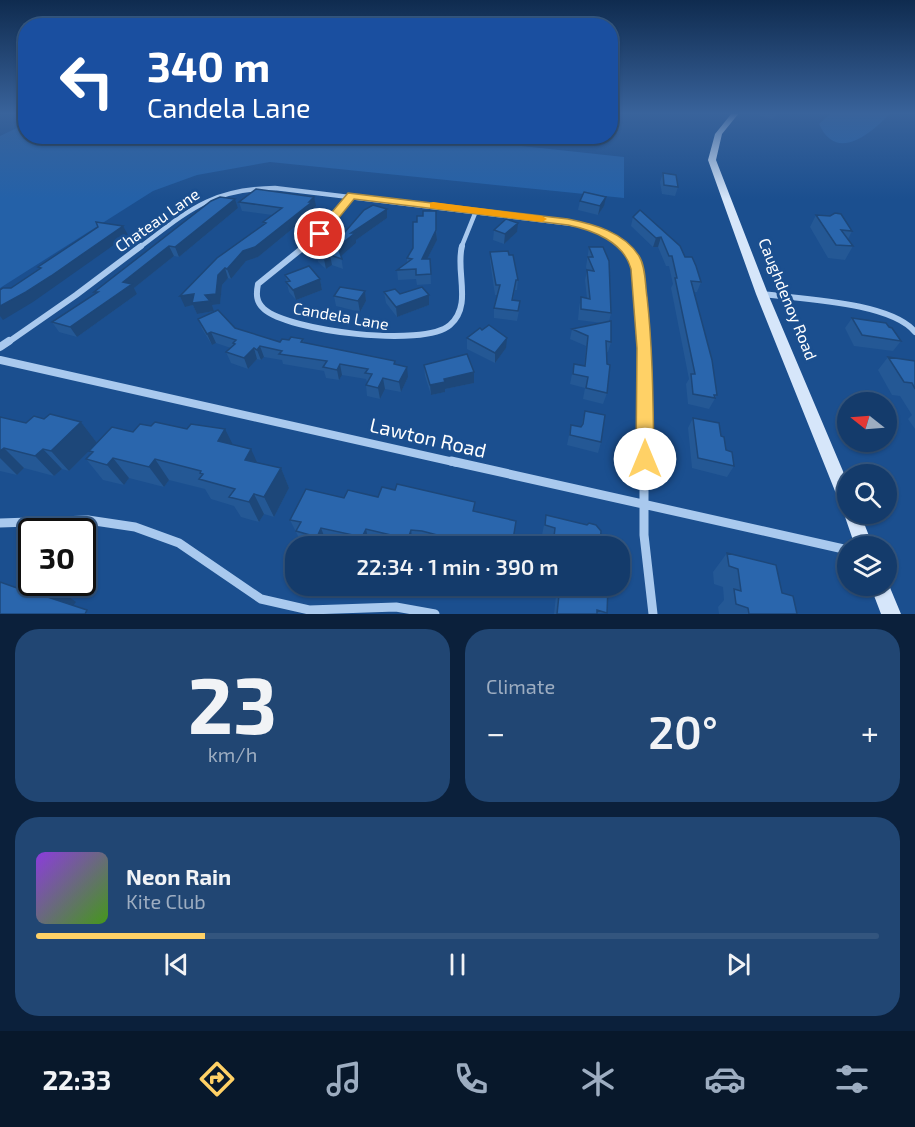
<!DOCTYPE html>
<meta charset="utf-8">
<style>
:root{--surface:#143b6b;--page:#214673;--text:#f1f3f6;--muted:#9dadc1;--line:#33557e;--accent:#ffd166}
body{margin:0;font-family:"Exo 2",sans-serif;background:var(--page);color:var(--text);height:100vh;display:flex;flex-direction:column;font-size:22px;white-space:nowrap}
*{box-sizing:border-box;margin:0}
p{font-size:20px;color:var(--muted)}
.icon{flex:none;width:33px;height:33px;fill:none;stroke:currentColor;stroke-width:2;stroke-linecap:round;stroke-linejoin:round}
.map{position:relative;height:614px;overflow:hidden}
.details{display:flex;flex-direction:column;gap:15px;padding:15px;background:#0b203b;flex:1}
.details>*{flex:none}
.guide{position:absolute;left:18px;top:18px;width:600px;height:126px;border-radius:24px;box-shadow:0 2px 4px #0004,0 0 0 2px var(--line);background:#1a4fa0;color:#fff;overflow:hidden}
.needle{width:39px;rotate:287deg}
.fabs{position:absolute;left:837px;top:392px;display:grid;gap:12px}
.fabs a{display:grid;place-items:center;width:60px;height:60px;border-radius:50%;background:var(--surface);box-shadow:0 2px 4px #0004,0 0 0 2px var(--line);font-size:30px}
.speed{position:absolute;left:18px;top:518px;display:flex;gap:12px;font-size:30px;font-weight:700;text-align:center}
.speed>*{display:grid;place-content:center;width:78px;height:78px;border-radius:50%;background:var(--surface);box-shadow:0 2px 4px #0004,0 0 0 2px var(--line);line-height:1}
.speed .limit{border:3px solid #111;border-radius:9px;background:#fff;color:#111}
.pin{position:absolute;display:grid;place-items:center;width:51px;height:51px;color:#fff;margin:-26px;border:3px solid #fff;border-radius:50%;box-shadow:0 2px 6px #0007}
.me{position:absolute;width:66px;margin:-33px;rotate:0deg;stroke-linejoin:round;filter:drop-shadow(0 0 4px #0008)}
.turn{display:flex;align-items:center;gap:21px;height:126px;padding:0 30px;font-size:27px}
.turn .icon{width:78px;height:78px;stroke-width:2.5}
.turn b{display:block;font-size:42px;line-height:51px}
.big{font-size:45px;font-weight:600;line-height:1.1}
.details .widget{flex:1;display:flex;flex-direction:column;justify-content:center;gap:9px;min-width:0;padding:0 21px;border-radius:24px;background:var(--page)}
.details .dial{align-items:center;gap:0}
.dial b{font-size:78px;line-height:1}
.song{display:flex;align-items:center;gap:18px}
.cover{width:72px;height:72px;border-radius:9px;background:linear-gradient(135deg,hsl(270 70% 55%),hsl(100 70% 35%))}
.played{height:6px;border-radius:3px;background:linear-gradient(90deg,var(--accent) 20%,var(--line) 20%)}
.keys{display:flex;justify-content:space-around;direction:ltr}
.heat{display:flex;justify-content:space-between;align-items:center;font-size:33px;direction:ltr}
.details .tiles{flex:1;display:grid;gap:15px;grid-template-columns:1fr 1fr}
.widget:last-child{grid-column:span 2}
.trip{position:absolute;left:285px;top:536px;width:345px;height:60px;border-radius:24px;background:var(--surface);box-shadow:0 2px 4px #0004,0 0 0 2px var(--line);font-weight:600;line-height:60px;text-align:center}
.menu{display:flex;height:96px;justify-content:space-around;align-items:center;background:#08182b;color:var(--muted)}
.menu .icon{width:42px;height:42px}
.menu .current{color:var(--accent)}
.menu b{font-size:27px;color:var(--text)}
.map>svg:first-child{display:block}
</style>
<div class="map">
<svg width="915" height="614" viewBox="0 0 915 614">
<rect width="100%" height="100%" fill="#1b4f8f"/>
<path fill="#2461a8" d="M831,113H891C872,132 837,164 819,124Z
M25,124L26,136L526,137L522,146L624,157V198L270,162L197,175L153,191L0,288V136Z"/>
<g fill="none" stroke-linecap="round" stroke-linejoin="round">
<path stroke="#a9c9ee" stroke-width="4.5" d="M139,248C188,211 210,189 275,188L589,226L612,238L625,248
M303,248L320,234L352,196
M461,248L476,211"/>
<path stroke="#a9c9ee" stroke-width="6" d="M305,246L258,284C256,294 256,302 264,309C288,331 424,348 450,325C473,305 455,271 462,246
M623,246C644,268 641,313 644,343
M762,294C800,299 891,302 915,332
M7,343L76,295L141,246"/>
<path stroke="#a9c9ee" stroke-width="8" d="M644,341V463
M0,347L9,341
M0,360L458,463"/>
<path stroke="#a9c9ee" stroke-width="9" d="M451,461L848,550
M644,461V535L653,614
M0,523L88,520L135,527L179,543L261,599L309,610L396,607L435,614"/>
<path fill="#d6e6fa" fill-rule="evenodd" d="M732,113H739L722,134L716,160L768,294L848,483V513H860L873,546H855L843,511L756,294L708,160L715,134Z
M886,578L901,614H881L870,585H886Z"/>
</g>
<path fill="#245895" d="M761,113H779L773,119L760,116Z
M663,173L678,187L675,196L662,194L660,182Z
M235,199L238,208L179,257L174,256L134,288L137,294L77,337L59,332L52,322L96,294L94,292Z
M580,201L604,206L598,215L578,210Z
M239,202L316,206L313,209L314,211L258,257L246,261L231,279L228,278L222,285L220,304L212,305L214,311L197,314L193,305L185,307L264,225L263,222L272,215L242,211Z
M640,210L685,257L701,282L697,292H694L717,395L709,409L688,404L686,384L689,379L671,288L673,284L669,266H666L658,247H653L631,226L633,217Z
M436,211L437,240L427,259H430L431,284L417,285L416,279L398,280L397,270L407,262V258L413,248L417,222L423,216Z
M816,215L852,231L848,239L853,246L845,260L828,258L810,227Z
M387,218L356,240V243L341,256L343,269L332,265L326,269L318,262L316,253L345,232Z
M494,230L517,232L504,244L493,240Z
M589,247H603L611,313L609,322L611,342L608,352H606L607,393L603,404L583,399L585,388L570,384L574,364L584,366L586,346L570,339L572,329L602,323L578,320L579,308L581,297L587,298L585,280L587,270L586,267Z
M490,252L518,280L517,290H515L513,300L519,311L517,321L494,318V308L498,295H495L490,261Z
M285,275L320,279L322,290L296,300L289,292Z
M365,291L366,301L360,312L336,306L334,296Z
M384,292L400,294L429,295V305L397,317L386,303Z
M852,318L889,327L901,341L893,351L854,346L845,328Z
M198,319L235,328L280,342L303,339L304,343L395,364L408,377L401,392L385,389L380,399L367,396L366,385L367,382L366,379L342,375L339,380L326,378L324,371L283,364L282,360L264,357L261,360L257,359L248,369L231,363L226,352L231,348L216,343L212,345L202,329Z
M482,330L506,348L495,363L467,349V338Z
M888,357L915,361V429L908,419L912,415L900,396L892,395L878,370Z
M424,365L474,372V383L445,389V392L431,395L425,376Z
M585,411L601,442L598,453L567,445L571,425L581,427Z
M0,417L26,423L44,419L81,422L97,443L69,471L62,469L54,476L24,468L17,475L0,471Z
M693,418L721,436L726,450L734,466L727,477L692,468L688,428Z
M133,432L233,445L257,463L281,468L289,488L274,517L264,514L259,522L241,517L234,506L211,499L205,489L169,480L164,487L129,478L124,485L103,480L86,459L91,454L89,451Z
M378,497L475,511L512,546H303L290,520L344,498Z
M546,515L600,546H551V543L541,540Z
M727,553L782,593L797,614H719L718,607L724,600L723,587L714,584L713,572Z
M550,585H601L607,613L554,614L557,587Z"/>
<path fill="#1d4779" d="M314,197L316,206L313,209L314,211L258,257L246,261L231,279L227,269L243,251L309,202Z
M606,197L604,206L598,215L600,206Z
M235,199L238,208L179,257L175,247Z
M387,209V218L356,240V243L340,257L338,247L351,233Z
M518,223L517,232L504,244L505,234Z
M123,226L128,235L33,302L3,320L0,316V306Z
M436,230L437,240L422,269V259Z
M661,237L658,247H653L656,238Z
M169,246L174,256L134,288L137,294L77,337L70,327L123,282Z
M330,255L332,265L326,269L324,259Z
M225,268L228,278L222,285L220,304L212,305L214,311L197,314L193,305L185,307L180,296L194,294L205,295L218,275Z
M320,279L322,290L296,300L293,290Z
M365,291L366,301L360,312L358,301Z
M429,295V305L397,317L396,307Z
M211,332L216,343L212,345L207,334Z
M507,338L506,348L495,363V353Z
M260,346L264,357L261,360L257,350Z
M254,348L257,359L248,369L244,358Z
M340,364L342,375L339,380L337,370Z
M407,367L408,377L401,392L399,382Z
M474,372V383L445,389V392L431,395L430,385L444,379Z
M383,378L385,389L380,399L378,388Z
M81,422L97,443L69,471L51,451Z
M225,429L235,449L218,441Z
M4,448L24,468L17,475L0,458V451Z
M43,449L62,469L54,476L35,456Z
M251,449L260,469L245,460Z
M113,458L129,478L124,485L107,465Z
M155,459L169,480L164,487L149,467Z
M281,468L289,488L274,517L264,497Z
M254,494L264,514L259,522L249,502Z
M321,528L328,546H321L317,537Z
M366,529L370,546H365L362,537Z
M411,530L413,546H409L408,539Z
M53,585L76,602L67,613L44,596Z"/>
<path fill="#2a66ad" stroke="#1d4779" stroke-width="1.5" d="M663,173L676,175L678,187L664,185Z
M256,189L314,197L309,202H312L255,247L243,251L227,269L225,268L218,275L216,294L205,295L210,301L192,303L194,294L180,296L217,258L266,223L263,222L282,208L239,202Z
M584,192L606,197L600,206L580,201Z
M220,197L235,199L175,247L169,246L123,282L132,284L70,327L52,322L98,292H94L211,201Z
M373,205L387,209L351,233H355L338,247L342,259L330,255L324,259L316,253L341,231L345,232L364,210Z
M640,210L680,246L685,257H692L696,266L701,282L691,281L712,360L717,395H714L715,398L693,394L691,374H695L675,278H677L672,256H669L661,237L656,238L633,217Z
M423,211H436V230L422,259H430L431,274L416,275V269L397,270L412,259L407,258L413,248V222H417V216H423Z
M835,213L841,214L852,231L841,230L853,246L836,245L816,215L830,216Z
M506,219L518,223L505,234L494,230Z
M96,222L123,226L51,276L26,292L0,306V290L3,288H11L41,268L38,267L98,227Z
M589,247H603L609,261L611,313L581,309V297L590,299L587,270L594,271L588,257H593Z
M508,251L509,255H513L518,280H516L512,300L520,301L518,311L494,308L500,285H496L490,252Z
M309,266L320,279L293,290L286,282L290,281L285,275Z
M340,287L365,291L358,301L334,296Z
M422,287L429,295L396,307L384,292L395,289L400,294Z
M218,310L235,328L280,342L282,339L289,340L291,337L303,339L301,342L395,361L394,364L407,367L399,382L383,378L378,388L366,385L372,374L365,373L368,369L340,364L337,370L323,367L327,361L279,354L282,351L260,346L257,350L254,348L244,358L226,352L235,344L233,343L236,340L211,332L207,334L198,319Z
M852,318L886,323L889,327L892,328L901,341L862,335Z
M611,321V342L606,341L607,364L610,365L607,393L586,388L588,377L573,374L574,364L585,366L588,336L572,329Z
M489,325L507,338L495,353L467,338L480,328L482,330Z
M467,354L474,372L444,379L445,382L430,385L424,365Z
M888,357L915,361V389L912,383L904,382Z
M585,411L605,415L601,442L570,435L571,425L581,427L583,424Z
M50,414L81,422L51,451L43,449L35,456L4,448L0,451V417L26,423L34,416L44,419Z
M693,418L719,423L721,436L724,437L726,450L732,452L734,466L698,458Z
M155,422L187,429L191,424L225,429L218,441L251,449L245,460L281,468L264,497L254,494L249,502L229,497L235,489L199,479L203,474L200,473L201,471L155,459L149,467L113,458L107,465L86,459L93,452L89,451L112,427L133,432L140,424L151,426Z
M397,484L475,502L473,511L516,521L512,546H474L464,542L422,531L411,530L408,539L366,529L362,537L321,528L317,537L296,531L301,522L290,520L306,489L344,498L348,490L378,497L382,487L395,490Z
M546,515L587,525L589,523L596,525L601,531L600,546H553L555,528L545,525Z
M727,553L776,565L782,593L793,596L797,614H749L748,608L736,604L734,589L741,591L738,569L729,566Z
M32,581V582H45L53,585L44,596L87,610L85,614H0V582L20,589L24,584L28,585Z
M560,585H601L608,587L607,613L597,610V614H557Z"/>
<linearGradient id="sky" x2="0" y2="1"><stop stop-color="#0f2b4f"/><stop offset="0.57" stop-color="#39639b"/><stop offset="1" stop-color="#39639b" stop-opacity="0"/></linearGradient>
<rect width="915" height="199" fill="url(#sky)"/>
<path fill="#ffd166" stroke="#a68842" stroke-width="1.5" d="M348,193L568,219C593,224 624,232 639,256C646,267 645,285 647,297C653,351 653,405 654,459L652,465L645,467L639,465L636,459L637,348L631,269C624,242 593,230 568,225L354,199L324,236H316V231Z"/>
<path fill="#f59e0b" d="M433,202L542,216L547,219L542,222L430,208V203Z"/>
<g text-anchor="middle" stroke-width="6" stroke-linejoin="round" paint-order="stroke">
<g font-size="16" fill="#fff" stroke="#1b4f8f">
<text transform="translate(157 220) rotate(-35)" y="6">Chateau Lane</text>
<text transform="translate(788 299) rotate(68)" y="6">Caughdenoy Road</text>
<text transform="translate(341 316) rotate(10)" y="6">Candela Lane</text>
</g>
<g font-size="20" fill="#fff" stroke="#1b4f8f">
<text transform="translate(428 438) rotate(13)" y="7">Lawton Road</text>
</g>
</g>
</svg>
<div class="fabs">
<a><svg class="needle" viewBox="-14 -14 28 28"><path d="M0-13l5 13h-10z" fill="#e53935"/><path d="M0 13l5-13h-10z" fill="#9dadc1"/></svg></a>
<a><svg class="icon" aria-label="search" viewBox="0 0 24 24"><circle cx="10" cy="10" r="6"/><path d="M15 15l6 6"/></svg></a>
<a><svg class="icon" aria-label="layers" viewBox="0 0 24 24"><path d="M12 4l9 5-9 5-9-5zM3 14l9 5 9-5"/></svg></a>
</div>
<div class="speed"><div class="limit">30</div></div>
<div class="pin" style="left:320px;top:234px;background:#d93025"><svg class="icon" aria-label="arrive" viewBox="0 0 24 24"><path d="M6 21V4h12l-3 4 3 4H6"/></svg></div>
<svg class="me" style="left:645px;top:459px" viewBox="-20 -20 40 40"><circle r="19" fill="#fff"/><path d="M0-13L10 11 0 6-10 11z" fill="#ffd166"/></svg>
<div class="trip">22:34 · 1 min · 390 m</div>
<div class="guide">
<div class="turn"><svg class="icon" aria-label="left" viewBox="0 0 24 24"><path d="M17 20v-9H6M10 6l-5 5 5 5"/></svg><div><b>340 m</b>Candela Lane</div></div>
</div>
</div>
<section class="details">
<div class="tiles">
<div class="widget dial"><b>23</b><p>km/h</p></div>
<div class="widget"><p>Climate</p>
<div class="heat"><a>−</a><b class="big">20°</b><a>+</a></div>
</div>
<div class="widget">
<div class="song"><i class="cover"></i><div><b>Neon Rain</b><p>Kite Club</p></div></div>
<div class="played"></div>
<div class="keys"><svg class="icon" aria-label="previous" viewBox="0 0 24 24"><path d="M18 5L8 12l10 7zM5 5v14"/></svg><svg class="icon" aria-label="pause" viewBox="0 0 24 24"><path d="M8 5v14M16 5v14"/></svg><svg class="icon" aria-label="next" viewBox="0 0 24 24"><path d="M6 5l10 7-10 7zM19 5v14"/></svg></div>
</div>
</div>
</section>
<nav class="menu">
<b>22:33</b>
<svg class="icon current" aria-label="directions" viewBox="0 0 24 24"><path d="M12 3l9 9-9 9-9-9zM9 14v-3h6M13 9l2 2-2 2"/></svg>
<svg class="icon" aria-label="music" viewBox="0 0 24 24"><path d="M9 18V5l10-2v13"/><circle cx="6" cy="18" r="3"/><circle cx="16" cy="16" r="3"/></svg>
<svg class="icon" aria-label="phone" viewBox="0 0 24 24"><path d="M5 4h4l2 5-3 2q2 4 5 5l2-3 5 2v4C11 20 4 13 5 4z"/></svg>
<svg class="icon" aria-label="climate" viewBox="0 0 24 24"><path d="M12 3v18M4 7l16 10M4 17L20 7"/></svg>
<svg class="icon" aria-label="car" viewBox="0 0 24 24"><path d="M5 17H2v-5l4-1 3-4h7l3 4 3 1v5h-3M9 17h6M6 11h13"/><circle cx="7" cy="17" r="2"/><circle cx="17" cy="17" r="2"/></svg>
<svg class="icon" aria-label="filters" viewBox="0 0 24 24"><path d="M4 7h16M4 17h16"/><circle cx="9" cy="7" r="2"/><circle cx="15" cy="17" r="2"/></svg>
</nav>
